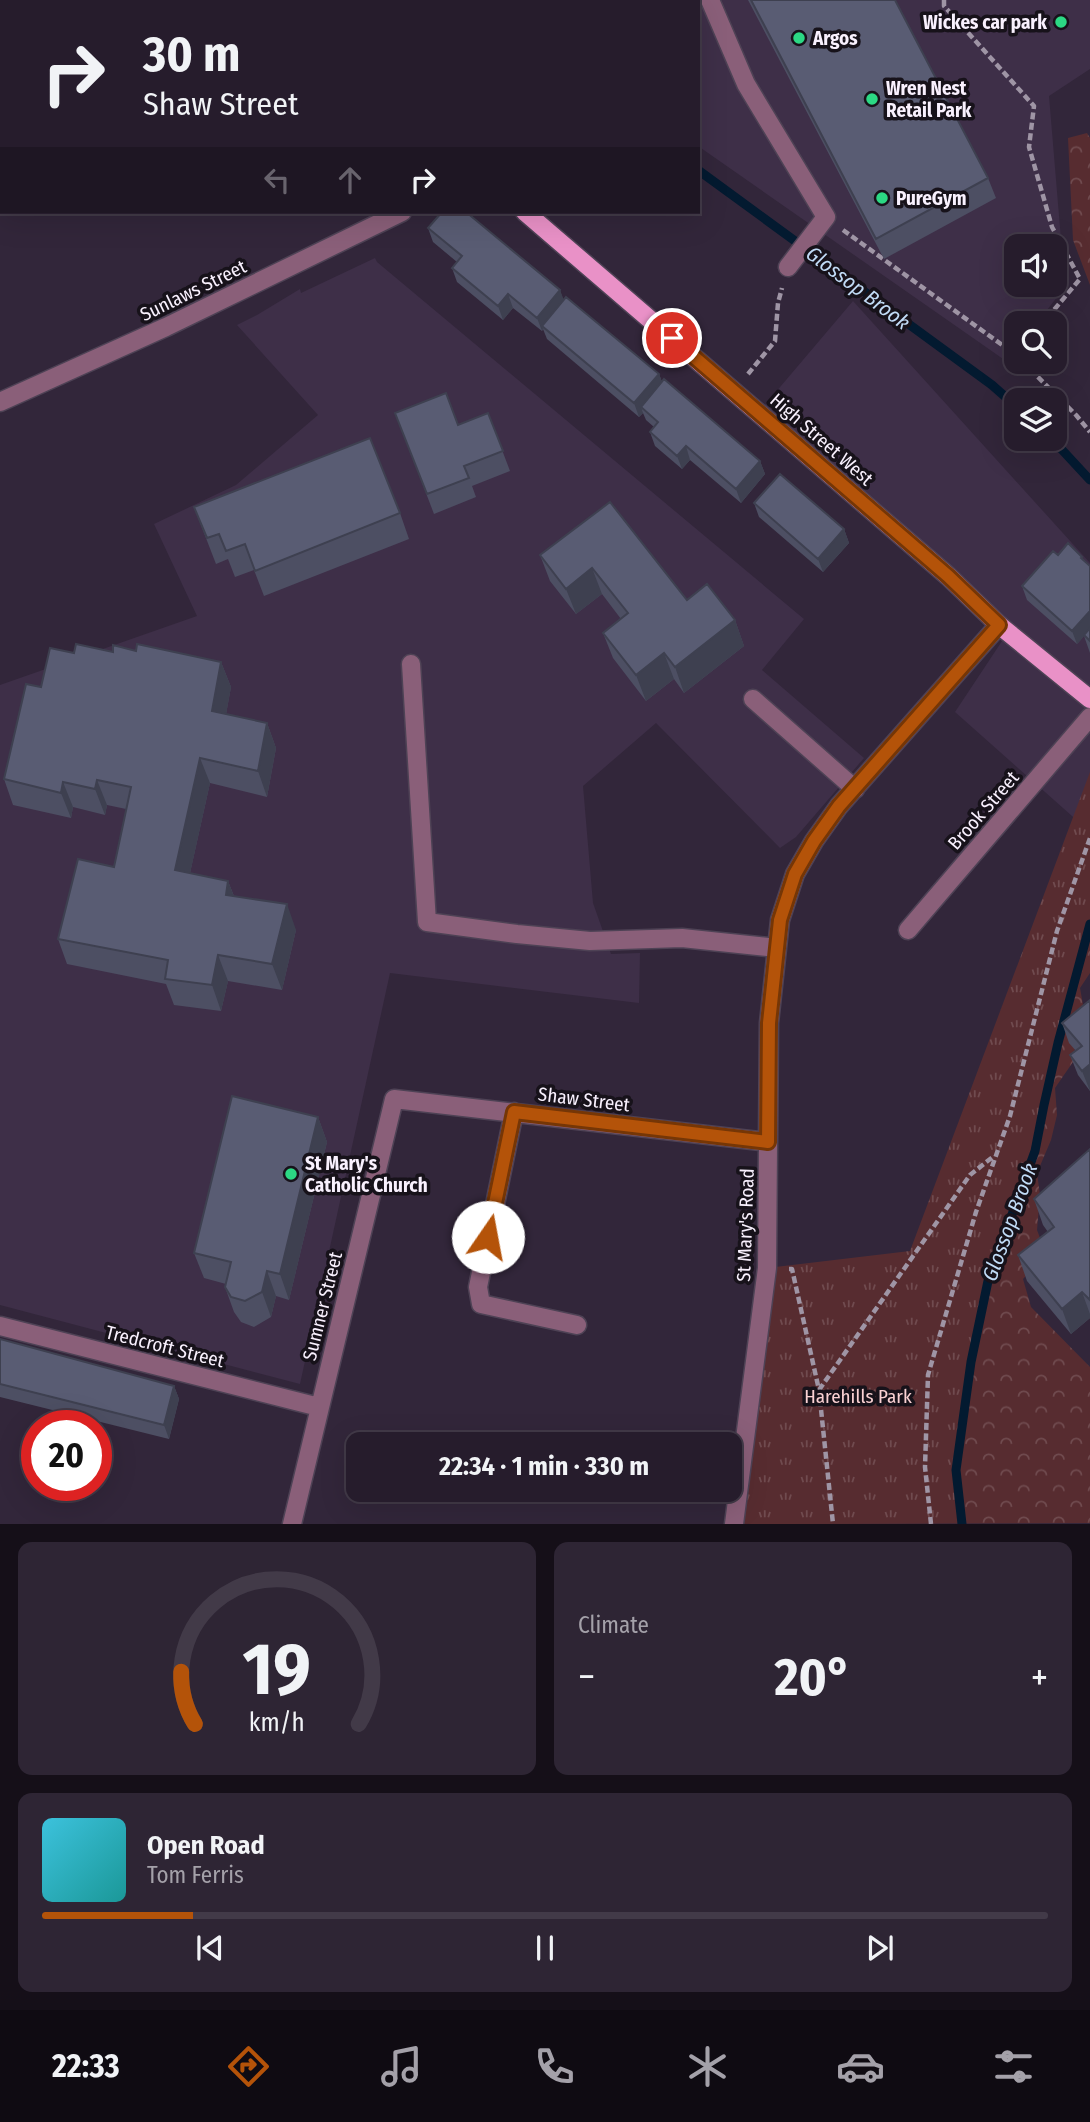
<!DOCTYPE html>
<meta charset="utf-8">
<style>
:root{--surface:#261c2c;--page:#2e2534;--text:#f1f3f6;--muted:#a4a1a9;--line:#423a48;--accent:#b45309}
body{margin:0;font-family:"Fira Sans Condensed",sans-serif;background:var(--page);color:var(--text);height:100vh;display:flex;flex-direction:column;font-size:26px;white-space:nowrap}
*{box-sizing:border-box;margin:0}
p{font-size:23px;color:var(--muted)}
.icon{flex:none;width:38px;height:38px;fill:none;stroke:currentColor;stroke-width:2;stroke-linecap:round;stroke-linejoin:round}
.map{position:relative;height:1524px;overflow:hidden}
.details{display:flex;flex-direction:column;gap:18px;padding:18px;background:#150f18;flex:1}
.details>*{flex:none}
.hud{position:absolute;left:0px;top:0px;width:700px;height:214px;box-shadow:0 7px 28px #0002,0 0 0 2px var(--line);background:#261c2c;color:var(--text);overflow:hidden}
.fabs{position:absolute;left:1004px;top:234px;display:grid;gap:14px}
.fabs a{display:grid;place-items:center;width:63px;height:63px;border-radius:14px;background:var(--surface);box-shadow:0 7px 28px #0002,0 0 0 2px var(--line);font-size:35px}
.speed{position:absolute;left:21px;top:1410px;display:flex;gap:14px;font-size:35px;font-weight:700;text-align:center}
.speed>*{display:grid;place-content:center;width:91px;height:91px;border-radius:50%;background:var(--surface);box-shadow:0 7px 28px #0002,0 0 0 2px var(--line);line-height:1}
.speed .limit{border:10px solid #d22;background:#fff;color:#111}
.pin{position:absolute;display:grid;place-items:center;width:60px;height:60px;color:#fff;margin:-30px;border:4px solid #fff;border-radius:50%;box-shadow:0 2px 7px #0007}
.me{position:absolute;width:77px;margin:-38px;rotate:12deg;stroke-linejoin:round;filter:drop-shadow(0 0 5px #0008)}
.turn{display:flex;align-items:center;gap:24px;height:147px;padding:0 28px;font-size:32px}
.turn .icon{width:91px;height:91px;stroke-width:2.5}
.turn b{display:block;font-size:49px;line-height:60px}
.lanes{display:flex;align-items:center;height:66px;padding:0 28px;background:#0003;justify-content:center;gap:35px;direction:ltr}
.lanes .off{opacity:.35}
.big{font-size:52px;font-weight:700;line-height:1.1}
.details .card{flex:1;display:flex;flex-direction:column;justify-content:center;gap:10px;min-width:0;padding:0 24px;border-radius:14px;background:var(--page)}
.details .dial{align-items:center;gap:0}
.dial svg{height:182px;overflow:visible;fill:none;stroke:var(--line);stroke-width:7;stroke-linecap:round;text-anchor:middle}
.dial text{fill:var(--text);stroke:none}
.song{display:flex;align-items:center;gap:21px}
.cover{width:84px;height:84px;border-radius:10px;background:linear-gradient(135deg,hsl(190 70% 55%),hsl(180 70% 35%))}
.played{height:7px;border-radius:4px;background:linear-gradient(90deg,var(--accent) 15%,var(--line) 15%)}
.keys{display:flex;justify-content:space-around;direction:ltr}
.heat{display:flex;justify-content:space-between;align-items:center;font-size:38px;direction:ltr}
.details .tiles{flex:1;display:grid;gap:18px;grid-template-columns:1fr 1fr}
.card:last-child{grid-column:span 2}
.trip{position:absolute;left:346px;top:1432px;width:396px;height:70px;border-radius:14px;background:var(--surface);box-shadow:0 7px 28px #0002,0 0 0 2px var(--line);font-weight:700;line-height:70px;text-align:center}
.tab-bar{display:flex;height:112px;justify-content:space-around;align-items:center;background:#0f0b12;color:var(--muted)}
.tab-bar .icon{width:49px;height:49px}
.tab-bar .active{color:var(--accent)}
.tab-bar b{font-size:32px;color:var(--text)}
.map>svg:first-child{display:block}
</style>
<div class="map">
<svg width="1090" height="1524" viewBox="0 0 1090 1524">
<defs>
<pattern id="forest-crowns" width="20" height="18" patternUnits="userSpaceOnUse" patternTransform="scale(1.75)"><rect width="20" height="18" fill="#572c30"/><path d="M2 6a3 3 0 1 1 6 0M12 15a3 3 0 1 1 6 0" fill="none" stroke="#704b4f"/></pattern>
<pattern id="park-tufts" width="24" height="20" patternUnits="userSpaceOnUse" patternTransform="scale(1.75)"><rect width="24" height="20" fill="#572c30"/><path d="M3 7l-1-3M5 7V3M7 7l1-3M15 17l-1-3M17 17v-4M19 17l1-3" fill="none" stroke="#704b4f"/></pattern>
</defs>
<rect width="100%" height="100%" fill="#32263a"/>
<path fill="#3e2f48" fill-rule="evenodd" d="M480,0H1090V69L1049,96L1065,287L1036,324H1017V348L1006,361L698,146V2H483ZM1017,247H1055V285H1017Z
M375,258L377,262L804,619L762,670L864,758L796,837L780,848L656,723L583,786L593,903L611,954L640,953L639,1003L390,973L300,1384L0,1305V685L197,616L154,524L236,485L318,415L237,325L257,315L300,289L301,293Z
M853,301L1090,563V832L955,712L1012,626L764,406Z"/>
<path fill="url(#forest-crowns)" d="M1087,133L1090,138V285L1073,240L1068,138Z
M1072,917L1090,924V973L1080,988L1085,1016L1074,1033L1075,1059L1055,1088L1057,1115L1051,1140L1037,1173L1040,1195L1037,1230L1046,1254L1023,1279L1031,1307L1090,1367V1523L749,1524L919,1256Z"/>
<path fill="url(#park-tufts)" d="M1090,772V924L1063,1025L1044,1105L1035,1151L988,1281L971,1362L956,1470L962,1523L734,1524L767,1268L910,1251Z"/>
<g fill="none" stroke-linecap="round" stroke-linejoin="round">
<path stroke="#031a30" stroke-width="9" d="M467,0L469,2
M698,170L992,385L1017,407
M1052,439L1090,480
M962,1524L956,1470L971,1362L988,1281L1035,1151L1044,1105L1058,1043L1090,924"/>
<g stroke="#4e4255" stroke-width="21">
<path id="minor" d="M710,0L746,84L826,217L788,267
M0,402L166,327L402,212
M411,664L427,922L517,934L590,941L682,938L777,948
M753,699L855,789
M908,930L1090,717
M514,1112L478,1287L481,1304L577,1325
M0,1326L319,1407
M292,1524L394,1099L768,1142
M734,1524L767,1268L769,1023L780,920L795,874L814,841L839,806L999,625"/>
</g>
<g stroke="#4e4255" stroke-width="21">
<path id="major" d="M311,0L313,2
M525,212L948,576L999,625L1090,699"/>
</g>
<path stroke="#9f95a5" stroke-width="4.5" stroke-dasharray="7 3.5" stroke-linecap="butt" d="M944,0V6L1034,106L1029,147L1052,227L1080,279L1042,324
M843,230L1016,355
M1023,362L1076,415L1090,432
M748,374L775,341L778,303L782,288
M789,1269H792L819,1390L833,1524
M819,1390L970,1175L994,1156
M931,1524L925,1467L928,1375L976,1212L1010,1116L1057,931L1090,838"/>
<use href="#minor" stroke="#8a5f79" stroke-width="18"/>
<use href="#major" stroke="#e991c7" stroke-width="18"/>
</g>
<path fill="#4d4f63" d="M480,0H632L631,2H483Z
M748,0H895L988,178L996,198L884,259Z
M428,228L560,290L563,300L659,374L662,382L760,461L765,474L741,503L690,460L682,469L655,446L650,432L654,427L646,420L643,413L639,417L547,339L543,329L542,331L513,308L503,320L457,282L452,268L457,262L433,242Z
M488,413L510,471L472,486L476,497L434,514L403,433L458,425Z
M610,502L687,600L735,620L744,646L684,693L674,679L646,701L613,658L603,633L621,619L602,594L576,614L550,581L540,555Z
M754,503L844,529L849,543L823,572L759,517Z
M194,507L400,513L409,539L264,596L254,570L235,577L228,559L216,564Z
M1058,555L1084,560L1090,566V653L1084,636L1077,644L1027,600L1022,586Z
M113,652L221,662L231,687L226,714L267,723L276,748L267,797L210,783L190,873L228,881L234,896L296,930L282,990L228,981L221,1011L174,1005L166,984L67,964L58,939L114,867L126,809L107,805L105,815L73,807L71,818L13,805L4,779L41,687L74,653Z
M1090,1000V1091L1078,1075L1070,1055L1076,1051L1069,1043L1062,1023Z
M318,1117L327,1142L289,1300L276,1296L271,1317L254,1327L241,1322L234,1312L225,1287L226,1284L204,1278L194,1253Z
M1090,1149V1318L1071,1334L1027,1281L1018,1255L1048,1232L1043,1225L1034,1199Z
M0,1339L174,1386L179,1399L169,1439L0,1397Z"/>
<path fill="#3e4050" d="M604,0H632L631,2H603Z
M560,290L565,303L542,326L543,329L542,331L537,318Z
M508,294L513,308L503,320L498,306Z
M659,374L664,387L641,407L643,413L639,417L634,403Z
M686,446L690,460L682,469L677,456Z
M760,461L765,474L741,503L736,489Z
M844,529L849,543L823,572L818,559Z
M592,568L602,594L576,614L566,589Z
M1090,611V630L1077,644L1072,631Z
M735,620L744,646L684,693L675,667Z
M664,653L674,679L646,701L636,675Z
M221,662L231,687L222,737L212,711Z
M267,723L276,748L267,797L258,771Z
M200,758L210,783L185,896L175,870Z
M97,780L107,805L105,815L95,789Z
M63,782L73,807L71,818L61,793Z
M228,881L238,907L226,895Z
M287,904L296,930L282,990L272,964Z
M218,955L228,981L221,1011L212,985Z
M1089,1065L1090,1068V1091L1082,1071Z
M318,1117L327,1142L289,1300L280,1274Z
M267,1271L276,1296L271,1317L262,1292Z
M1082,1292L1090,1314V1318L1071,1334L1062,1309Z
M174,1386L179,1399L169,1439L164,1425Z"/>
<path fill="#595c73" stroke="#3e4050" stroke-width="2" d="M505,0H604L603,2H508Z
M751,0H895L988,178L876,239Z
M442,212H466L560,290L537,318L508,294L498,306L452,268L462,256L428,228Z
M566,297L659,374L634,403L542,326Z
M664,379L760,461L736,489L686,446L677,456L650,432L658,422L641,407Z
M446,393L458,425L488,413L503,451L464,466L469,478L427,494L395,413Z
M370,438L400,513L255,571L245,544L226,551L219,534L207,538L194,507Z
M780,474L844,529L818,559L754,503Z
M610,502L687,600L707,584L735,620L675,667L664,653L636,675L603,633L628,613L592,568L566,589L540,555Z
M1068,543L1082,557L1081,558L1090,566V611L1072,631L1022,586L1053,551L1058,555Z
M1090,628V641L1084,635Z
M76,644L113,652V645L136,651L137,644L221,662L212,711L267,723L258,771L200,758L175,870L228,881L226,895L287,904L272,964L218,955L212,985L165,979L168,960L58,939L78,859L114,867L131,787L97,780L95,789L63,782L61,793L4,779L26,684L41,687L50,648L74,653Z
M1090,1000V1066L1089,1065L1082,1071L1070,1055L1082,1046L1062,1023Z
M232,1096L318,1117L280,1274L267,1271L262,1292L245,1301L231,1297L225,1287L231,1262L194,1253Z
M1090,1149V1300L1082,1292L1062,1309L1018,1255L1054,1227L1034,1199Z
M0,1339L174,1386L164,1425L0,1384Z"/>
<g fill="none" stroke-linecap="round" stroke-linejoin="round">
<g stroke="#753606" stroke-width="18">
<path id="route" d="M488,1237L514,1112L768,1142L769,1023L780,920L795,874L814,841L839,806L999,625L948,576L672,338"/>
</g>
<use href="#route" stroke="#b45309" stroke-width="12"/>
</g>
<g fill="#2cd884" stroke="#17121a" stroke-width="2.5">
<circle cx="1061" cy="22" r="7"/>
<circle cx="799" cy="38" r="7"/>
<circle cx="872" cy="99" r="7"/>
<circle cx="882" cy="198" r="7"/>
<circle cx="291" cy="1174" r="7"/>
</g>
<g text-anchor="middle" stroke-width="7" stroke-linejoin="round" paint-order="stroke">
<g font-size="19" font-weight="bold" fill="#f9f1fe" stroke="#17121a" text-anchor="start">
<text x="1047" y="29" text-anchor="end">Wickes car park</text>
<text x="813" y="45">Argos</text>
<text x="886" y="95">Wren Nest<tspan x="886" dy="22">Retail Park</tspan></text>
<text x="896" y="205">PureGym</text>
<text x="305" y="1170">St Mary's<tspan x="305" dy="22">Catholic Church</tspan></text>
</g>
<g font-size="19" fill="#f9f1fe" stroke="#17121a">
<text transform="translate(193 290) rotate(-26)" y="7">Sunlaws Street</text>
<text transform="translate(822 439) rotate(41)" y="7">High Street West</text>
<text transform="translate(983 810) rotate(-49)" y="7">Brook Street</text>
<text transform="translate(584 1099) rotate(7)" y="7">Shaw Street</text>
<text transform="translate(745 1225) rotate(-88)" y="7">St Mary's Road</text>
<text transform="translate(322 1306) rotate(-76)" y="7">Sumner Street</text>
<text transform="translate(165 1346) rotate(14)" y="7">Tredcroft Street</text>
</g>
<g font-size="19" fill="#fad1d3" stroke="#17121a">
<text x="858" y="1403">Harehills Park</text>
</g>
<g font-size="21" font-style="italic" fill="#c1dbf6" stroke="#17121a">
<text transform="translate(858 288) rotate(37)" y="7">Glossop Brook</text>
<text transform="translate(1010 1222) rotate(-70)" y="7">Glossop Brook</text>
</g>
</g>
</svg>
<div class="fabs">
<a><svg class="icon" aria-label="sound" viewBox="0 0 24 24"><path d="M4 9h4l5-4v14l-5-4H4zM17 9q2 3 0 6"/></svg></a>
<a><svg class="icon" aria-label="search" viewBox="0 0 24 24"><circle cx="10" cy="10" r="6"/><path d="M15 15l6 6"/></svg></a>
<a><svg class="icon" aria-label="layers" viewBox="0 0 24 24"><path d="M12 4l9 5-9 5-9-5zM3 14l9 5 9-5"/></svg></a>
</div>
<div class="speed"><div class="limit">20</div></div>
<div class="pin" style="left:672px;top:338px;background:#d93025"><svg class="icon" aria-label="arrive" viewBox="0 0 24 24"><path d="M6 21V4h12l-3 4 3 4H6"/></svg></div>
<svg class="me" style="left:488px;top:1237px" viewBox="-20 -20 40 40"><circle r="19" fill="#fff"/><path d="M0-13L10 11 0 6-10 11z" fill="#b45309"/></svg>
<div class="trip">22:34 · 1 min · 330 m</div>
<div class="hud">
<div class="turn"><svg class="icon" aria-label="right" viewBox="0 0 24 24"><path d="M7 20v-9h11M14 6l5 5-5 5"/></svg><div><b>30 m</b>Shaw Street</div></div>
<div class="lanes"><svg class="icon off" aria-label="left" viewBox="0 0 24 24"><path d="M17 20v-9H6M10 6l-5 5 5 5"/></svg><svg class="icon off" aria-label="ahead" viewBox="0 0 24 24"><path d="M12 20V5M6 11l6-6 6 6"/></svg><svg class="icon" aria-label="right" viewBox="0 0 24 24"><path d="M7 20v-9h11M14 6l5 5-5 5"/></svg></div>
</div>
</div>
<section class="details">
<div class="tiles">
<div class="card dial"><svg viewBox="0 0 100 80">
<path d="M14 69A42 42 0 1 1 86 69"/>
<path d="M14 69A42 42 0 0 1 8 46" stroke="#b45309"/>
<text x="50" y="56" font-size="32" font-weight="700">19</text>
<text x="50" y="72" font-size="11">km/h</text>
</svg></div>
<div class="card"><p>Climate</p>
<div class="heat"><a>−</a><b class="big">20°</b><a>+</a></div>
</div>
<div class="card">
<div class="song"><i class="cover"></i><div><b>Open Road</b><p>Tom Ferris</p></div></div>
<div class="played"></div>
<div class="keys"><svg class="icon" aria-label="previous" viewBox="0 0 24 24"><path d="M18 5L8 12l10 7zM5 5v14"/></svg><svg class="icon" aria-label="pause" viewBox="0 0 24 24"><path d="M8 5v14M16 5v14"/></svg><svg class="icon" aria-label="next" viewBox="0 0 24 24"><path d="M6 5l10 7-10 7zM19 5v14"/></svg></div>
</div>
</div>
</section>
<nav class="tab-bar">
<b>22:33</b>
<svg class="icon active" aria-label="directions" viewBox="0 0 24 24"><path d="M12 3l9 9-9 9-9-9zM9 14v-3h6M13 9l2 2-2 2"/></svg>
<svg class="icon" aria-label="music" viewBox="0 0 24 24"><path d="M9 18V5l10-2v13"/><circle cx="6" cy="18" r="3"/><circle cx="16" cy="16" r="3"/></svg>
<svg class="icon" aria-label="phone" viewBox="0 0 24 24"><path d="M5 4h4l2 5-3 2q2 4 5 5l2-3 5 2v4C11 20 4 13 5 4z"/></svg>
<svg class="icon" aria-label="climate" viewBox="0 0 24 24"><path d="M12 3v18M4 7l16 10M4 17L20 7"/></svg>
<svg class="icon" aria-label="car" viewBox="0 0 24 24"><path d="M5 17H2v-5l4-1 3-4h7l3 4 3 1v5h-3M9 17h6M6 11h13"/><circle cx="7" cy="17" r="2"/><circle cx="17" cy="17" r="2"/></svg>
<svg class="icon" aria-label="filters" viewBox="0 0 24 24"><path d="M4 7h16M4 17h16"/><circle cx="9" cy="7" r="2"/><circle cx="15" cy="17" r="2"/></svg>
</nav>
